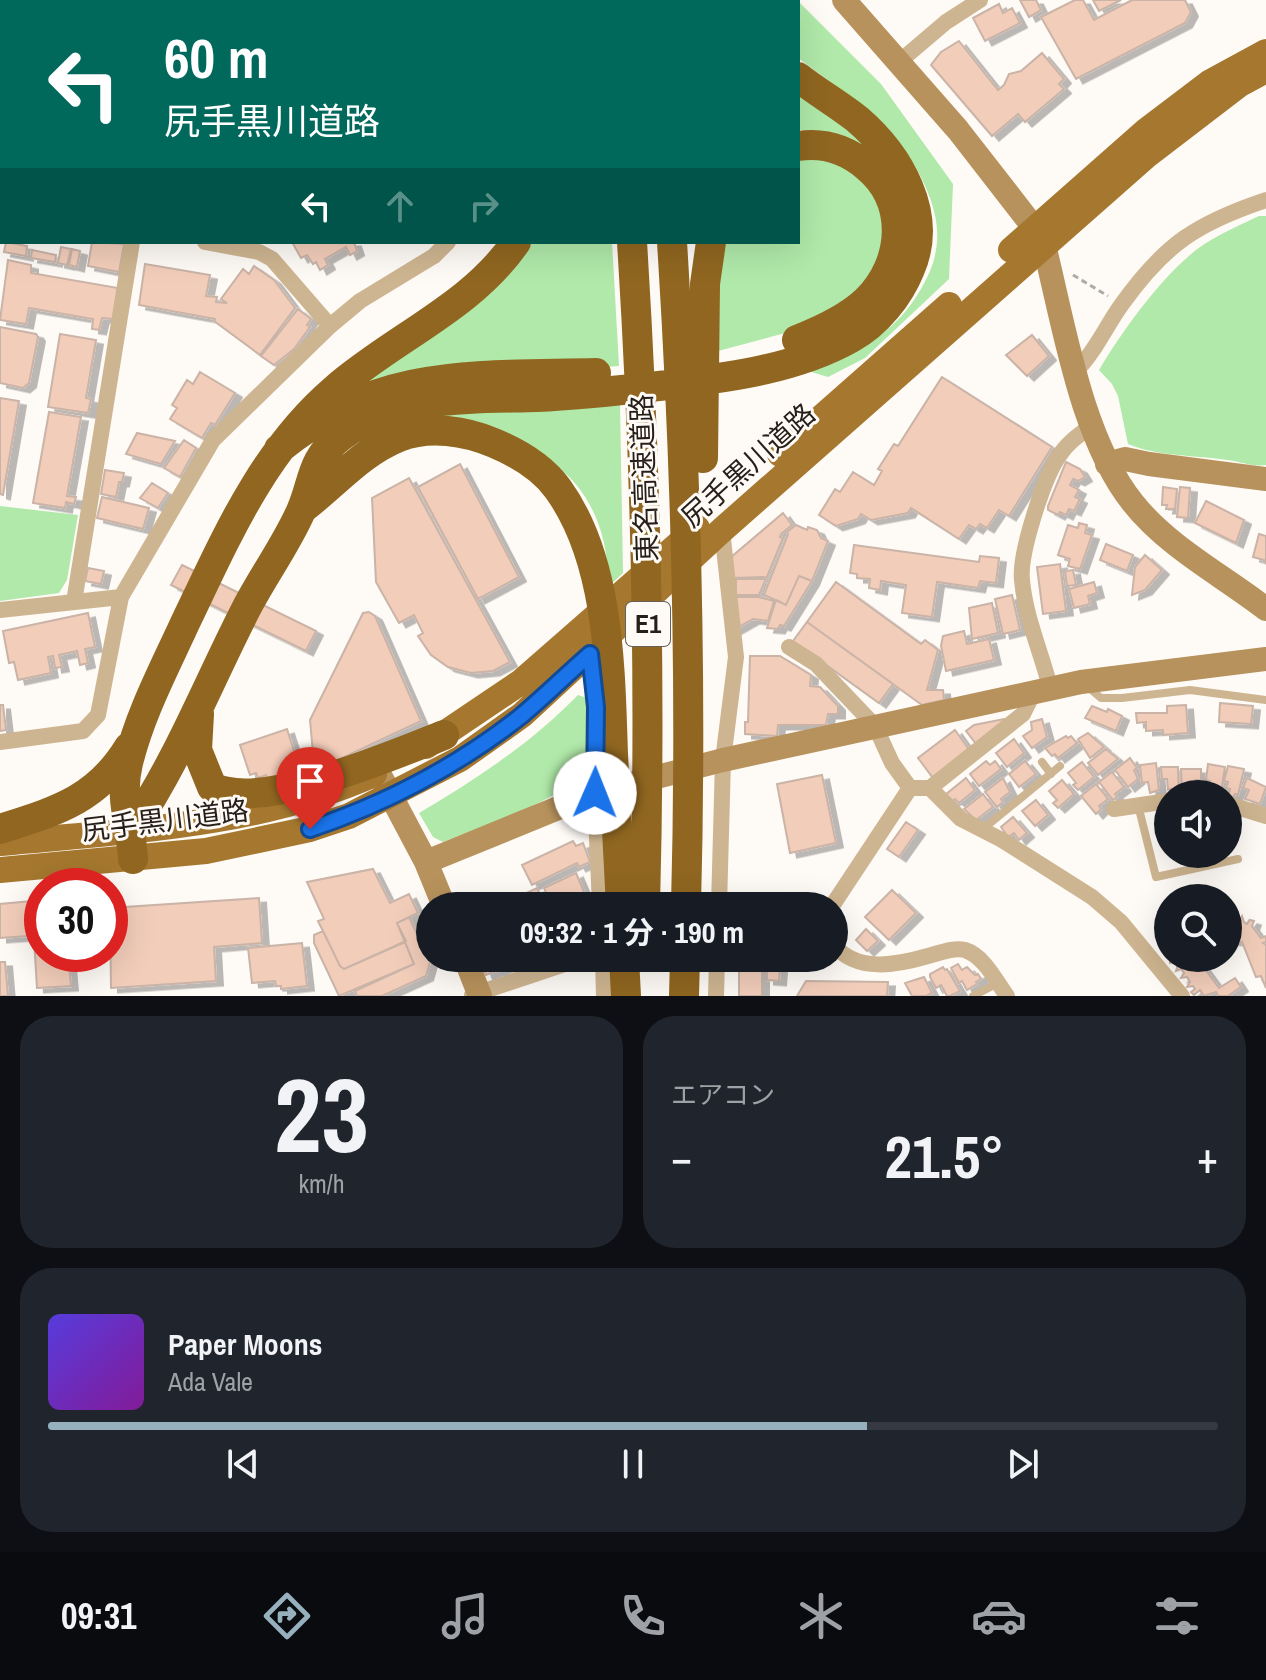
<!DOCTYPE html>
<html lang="ja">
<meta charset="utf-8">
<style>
:root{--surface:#171b24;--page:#20242c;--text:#f1f3f6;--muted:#9ea1a6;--line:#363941;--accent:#97b0be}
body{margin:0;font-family:"Archivo Narrow","Noto Sans JP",sans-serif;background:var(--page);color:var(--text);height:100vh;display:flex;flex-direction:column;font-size:30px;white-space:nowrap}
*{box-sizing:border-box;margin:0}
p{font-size:26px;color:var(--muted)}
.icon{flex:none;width:44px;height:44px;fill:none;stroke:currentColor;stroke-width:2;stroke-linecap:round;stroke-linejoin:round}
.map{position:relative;height:996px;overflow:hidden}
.drawer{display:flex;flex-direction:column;gap:20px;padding:20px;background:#0d0f14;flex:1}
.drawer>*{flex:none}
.hud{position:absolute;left:0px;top:0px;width:800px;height:244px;box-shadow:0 8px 32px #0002;background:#00695c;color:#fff;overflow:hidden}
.controls{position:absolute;left:1154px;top:780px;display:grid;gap:16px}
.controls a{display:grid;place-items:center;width:88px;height:88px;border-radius:50%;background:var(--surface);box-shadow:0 8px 32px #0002;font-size:40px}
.speed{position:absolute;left:24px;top:868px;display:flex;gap:16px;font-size:40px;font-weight:700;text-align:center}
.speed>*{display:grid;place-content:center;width:104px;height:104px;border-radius:50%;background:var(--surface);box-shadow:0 8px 32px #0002;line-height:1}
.speed .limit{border:12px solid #d22;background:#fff;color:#111}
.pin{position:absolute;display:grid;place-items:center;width:68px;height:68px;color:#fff;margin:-82px -34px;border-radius:50% 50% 50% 0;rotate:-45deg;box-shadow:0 0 8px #0007}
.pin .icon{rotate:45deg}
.me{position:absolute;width:88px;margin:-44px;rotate:1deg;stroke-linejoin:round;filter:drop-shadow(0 0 6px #0008)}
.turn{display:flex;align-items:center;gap:28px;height:168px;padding:0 32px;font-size:36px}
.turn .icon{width:104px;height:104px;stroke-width:2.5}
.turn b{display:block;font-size:56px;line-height:68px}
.lanes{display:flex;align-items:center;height:76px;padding:0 32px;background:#0003;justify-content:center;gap:40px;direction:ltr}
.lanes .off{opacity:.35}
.big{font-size:60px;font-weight:700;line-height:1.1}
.drawer .tile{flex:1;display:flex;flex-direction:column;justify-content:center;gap:12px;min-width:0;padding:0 28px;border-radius:32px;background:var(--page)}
.drawer .dial{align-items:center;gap:0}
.dial b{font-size:104px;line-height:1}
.song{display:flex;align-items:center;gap:24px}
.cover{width:96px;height:96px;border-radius:12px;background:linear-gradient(135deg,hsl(250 70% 55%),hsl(290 70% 35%))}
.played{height:8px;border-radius:4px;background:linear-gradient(90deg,var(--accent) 70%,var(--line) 70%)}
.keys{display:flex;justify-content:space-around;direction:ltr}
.heat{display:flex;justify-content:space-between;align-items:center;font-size:44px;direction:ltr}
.drawer .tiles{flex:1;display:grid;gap:20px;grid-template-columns:1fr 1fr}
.tile:last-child{grid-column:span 2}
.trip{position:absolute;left:416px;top:892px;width:432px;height:80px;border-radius:40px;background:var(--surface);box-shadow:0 8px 32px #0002;font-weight:700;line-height:80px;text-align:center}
.tab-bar{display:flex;height:128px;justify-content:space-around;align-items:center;background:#090b0e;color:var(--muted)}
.tab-bar .icon{width:56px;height:56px}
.tab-bar .current{color:var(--accent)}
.tab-bar b{font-size:36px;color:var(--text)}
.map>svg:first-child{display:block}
</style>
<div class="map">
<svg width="1266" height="996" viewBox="0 0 1266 996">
<defs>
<filter id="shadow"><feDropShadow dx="7" dy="4.5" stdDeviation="0" flood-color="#0004"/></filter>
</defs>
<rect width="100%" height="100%" fill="#fefaf6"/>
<path fill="#b0e9a9" d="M743,0H797L881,84L953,184L949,279L865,358L828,377L808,371C832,359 861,348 884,332C905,317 925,287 933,263C940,239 938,221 930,198C906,130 852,99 798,58V2Z
M798,84L887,165C858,148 832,129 798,130Z
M798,157L834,159L874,191L884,222L881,258L860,292L789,332L718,351L719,289L725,242H798Z
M1259,216H1266V465C1252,467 1242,462 1228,460C1195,455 1160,457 1128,444L1118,396L1112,384L1099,370C1122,331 1166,270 1203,245C1221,233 1240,225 1259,216Z
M528,242H612L619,366L352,386Z
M620,403L623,573L607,588C611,545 594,493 557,467C547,461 534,457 523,452C496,440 470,427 443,415Z
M0,506L78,515L67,580L59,593L0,601Z
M578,695L587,698L590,771C548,805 493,822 443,842L433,837L419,813C477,779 531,743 578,695Z"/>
<path fill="#f2cdba" stroke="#cab3a7" stroke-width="2" filter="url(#shadow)" d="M319,0H378L380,2H319Z
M430,0H483L431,2Z
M1020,0H1036L1041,10L1029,17Z
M1075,0H1083L1094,20L1132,0H1185L1191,12L1185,23L1076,79L1041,17Z
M1093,0H1121L1099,11Z
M999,4L1003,13L1012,8L1020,23L985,41L973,18Z
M959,41L998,90L1004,85L1009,74L1021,71L1042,53L1064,79L1059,84L1064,89L1025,122L1018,114L992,136L931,65L941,52Z
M6,242L27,246L26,256L4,252Z
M92,242L124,244L119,272L88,266Z
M292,242H354L357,251L350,255L346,247L325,259L328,265L320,270L316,262L313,264L307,255L301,258Z
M61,247L71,249L67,265L58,263Z
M72,249L80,251L77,267L69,265Z
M32,250L56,255L55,262L31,258Z
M8,260L31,265V273L118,288L113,319L102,318L99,330L92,329L93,319L29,308L26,324L0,320Z
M145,264L210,275L206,296L217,297L216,302L227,303L221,299L243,269L249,274L254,266L274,280L295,308L260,355L214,321L215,319L139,305Z
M298,309L311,319L307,325L310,327L294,349L274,365L261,356Z
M0,327L36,334L38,337L29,383L23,388L0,383Z
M60,334L96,340L86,398L91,399L88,413L48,407Z
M1032,335L1049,356L1027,376L1006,355Z
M200,372L235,393L215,425L211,423L202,438L170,419L177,408L172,405L187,380L193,384Z
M942,377L1052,447L1009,516L999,510L987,528L980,524L976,529L969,525L959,539L911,508L908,513L871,520L861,514L858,519L836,526L819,515L835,489L840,492L853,472L874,485L882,471L878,469L894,444L898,446Z
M0,398L19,401L3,495L0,494Z
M49,412L81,417L67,496L76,497L74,504L66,502L65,508L33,503Z
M137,433L175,441L161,464L126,454Z
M184,440L196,448L180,477L164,468Z
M1066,462L1080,469L1085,477L1078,481L1073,479L1070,485L1079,490L1075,497L1080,499L1074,511L1069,509L1066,515L1060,512L1058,515L1048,510V506Z
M460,464L519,577L478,599L418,487Z
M105,470L124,473L122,482H119L116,497L101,494Z
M409,478L510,662L493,671L471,673L448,667L431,655L418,636L423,633L414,615L399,623L376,582L372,498Z
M152,483L168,493L158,508L140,498Z
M1163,487L1177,489L1175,509H1166L1167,505H1162Z
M1180,487L1190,488L1188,518L1177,517Z
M102,497L149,508L143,529L97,518Z
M1206,501L1244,520L1236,543L1195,523Z
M783,513L792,525L781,534L780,537L783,538L767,577L731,578L730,558Z
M1079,523L1087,525L1085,533L1092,535L1080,569L1068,566L1070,559L1058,555L1068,525L1078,528Z
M796,525L807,530L808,527L817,530L821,538L828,541L812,581L799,576L786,605L764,595L788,534L787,532Z
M1259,534L1266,536V564L1264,560L1253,557Z
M1106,544L1133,555L1127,571L1100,560Z
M854,545L979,562L980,556L999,558L996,583L980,581L978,588L937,582L932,617L902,613L906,585L881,581L880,590L869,588L870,579L857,578V574L850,573Z
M1145,555L1162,570L1145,590L1132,595L1135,567Z
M1060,564L1066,611L1043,614L1037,567Z
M182,565L316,631L306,651L171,585Z
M88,568L104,571L101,584L85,581Z
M1073,570L1076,585L1067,586L1065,571Z
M799,576L812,581L784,626L780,625L778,629L767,628L776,600L786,605Z
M736,579H766L759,595H736Z
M836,582L921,644L925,640L938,650L927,690H943L944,700L922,705L807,622Z
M1094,582L1097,593L1088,596L1090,604L1074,608L1069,589Z
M1012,595L1020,630L1003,634L995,599Z
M734,597H759L774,601L768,621L753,619L735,629Z
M992,603L998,633L972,639L969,608Z
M369,612L375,616L421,721L327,765L318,762L313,753L310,720L363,613Z
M88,613L95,647L85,649L88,663L80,665L77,651L59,655L62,667L55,668L53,656L48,657L51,673L18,680L14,662L9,663L3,631Z
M807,622L893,684L879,703L793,641Z
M964,631L967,644L989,639L994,660L946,671L941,646L943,636Z
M750,656H780L811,675L810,686L820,687L838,706V714H828L826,725H778L777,736L745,734V722H748Z
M1220,703L1253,706L1251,724L1219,722Z
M0,705H3L6,730L0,731Z
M1186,705L1188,733L1163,735V730L1146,731V722L1137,723L1136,713H1167V706Z
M1092,706L1107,712L1108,709L1122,716L1116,731L1085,718Z
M1004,719L1007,722L977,745L966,731L974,725Z
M1042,719L1047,737L1032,748L1023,736L1032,730L1031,722Z
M287,729L300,770L267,780L266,775L258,778L256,773L250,775L240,745Z
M955,730L970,751L933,778L918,758Z
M1088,733L1104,747L1090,758L1078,739Z
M1066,736L1068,738L1071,736L1077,743L1058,758L1055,754L1052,756L1045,748Z
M1014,739L1024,753L1007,767L996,753Z
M1106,749L1118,759L1098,775L1088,763Z
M1130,758L1137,768L1134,770L1138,779L1128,787L1115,770Z
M986,761L990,765L995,761L1001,769L979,786L970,774Z
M1025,761L1036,774L1019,787L1009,774Z
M1082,762L1094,777L1078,790L1073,785L1076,783L1068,773Z
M1156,763L1159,790L1150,793L1148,782L1142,783L1140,765Z
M1208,764L1225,767L1221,793L1209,791L1210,781L1206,780Z
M1228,766L1244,769L1238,795L1235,794L1234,797L1228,796L1230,789L1226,788L1228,782L1224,781Z
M1161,767H1178L1179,792L1171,793V789L1168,790L1167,779H1162Z
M1181,769H1201V780H1195V792H1182Z
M1112,772L1124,787L1115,794L1117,797L1113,800L1099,782Z
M822,775L836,843L790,853L777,784Z
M966,778L975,790L959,803L955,799L951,802L945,795Z
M1003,778L1010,792L1001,799L1003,802L997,807L985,792Z
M1247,778L1266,787L1260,804L1245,799L1249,790L1243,788Z
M1062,780L1074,794L1058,808L1053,803L1057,800L1049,791Z
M1096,784L1108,799L1099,806L1101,809L1096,814L1081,796Z
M983,794L993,807L976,820L964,809Z
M1036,800L1048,815L1035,826L1022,811Z
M1013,817L1027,833L1019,840L1014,833L1008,837L1001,827Z
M906,822L918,830L899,857L887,849Z
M573,841L576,846L583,843L590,862L579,867L577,863L532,885L522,865Z
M373,869L390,903L409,894L418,913L397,923L406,941L344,969L340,966L318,921L324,919L307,882Z
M576,873L585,894L552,906L544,888Z
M537,888L545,906H498Z
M892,890L916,913L889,940L865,917Z
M259,898L262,943L214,947L216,981L111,988L110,908Z
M42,900V935L0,938V904Z
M1242,916L1244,922L1247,924L1250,920L1254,921L1252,926L1261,938L1266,936V942L1263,943L1266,945V988L1261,976L1256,977L1242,942L1228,940V918L1232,917L1234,922H1238Z
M409,917L430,962L426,976L382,996H357L355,991L414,964L397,923Z
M866,929L878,941L867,951L856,940Z
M323,931L340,966L344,969L405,942L414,964L339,996L314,943V935Z
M34,938H42V954H68L71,986L37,988Z
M302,943L307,986L281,989V986H276L275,981L252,983L248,948Z
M479,958H491L496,971L486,975Z
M493,958H505L508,966L498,971Z
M739,958H762V996H739Z
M1170,958H1197L1219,988L1235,978L1241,987L1228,996H1218L1216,992L1204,996L1200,990L1194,995L1191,992L1195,989L1193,986L1187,987L1190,982L1187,977L1181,978L1184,973L1181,969L1176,971L1178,965L1175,962L1170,963Z
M0,962H5L8,996H0Z
M958,964L962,970L967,967L975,975L978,974L981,979L976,982L977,984L967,990L962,981L959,983L951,968Z
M767,967L780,968L779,981L767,980Z
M943,967L945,970L947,969L960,991L950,996H947L941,985L936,988L930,977V974Z
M924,977L932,993L926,996H912L905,983Z
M806,981L888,982L887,996H797Z"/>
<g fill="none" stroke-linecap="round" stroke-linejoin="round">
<path stroke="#afaaa5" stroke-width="3" stroke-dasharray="6 4" stroke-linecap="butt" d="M1073,275L1108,296"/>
<path stroke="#ceb591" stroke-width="8" d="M515,2V0
M0,81L2,80
M1088,687L1101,698H1122L1190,690L1266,700
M1042,762L1051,774
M1138,805L1156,877L1238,859
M983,829L1060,766
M973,996L998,983"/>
<path stroke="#ceb591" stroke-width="16" d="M295,0L296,2
M406,0L407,2
M37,2L38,0
M899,62L946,22L980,0
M0,188L2,177
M0,204L2,205
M205,242L259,252L272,259L330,326
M1076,371C1095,352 1106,326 1122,304C1165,244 1197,223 1266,200
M74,602L132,242
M0,610L121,597
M789,647L816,664L875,726L892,763L910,788
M590,654L596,707L595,793L600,906
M1050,687C1041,652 1025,616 1022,580C1019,554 1044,477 1059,456C1067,443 1079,435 1091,426
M0,742L83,731L98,715L121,597L213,440L330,326L360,301L434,256L448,242
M910,788H930L961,819L1002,840L1092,897L1121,922L1182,996
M930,788L1023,714L1035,690
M1228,804L1266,816
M1114,809L1168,801
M719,906L723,760L736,657L722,530
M832,906L910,788
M834,945C857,973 897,965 928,956C940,953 953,947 965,950C984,956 996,981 1007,996
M603,958L604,996
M472,995L583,958
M716,996L717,958"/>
<path stroke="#b7925c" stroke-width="24" d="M844,0L958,130L1035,229L1044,245C1064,325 1081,438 1133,503C1168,547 1222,575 1266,609
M1107,464L1125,459L1149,464L1266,479
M382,779L426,862L444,906
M426,862L595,793L723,760L1081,682L1266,659
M465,958L480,996"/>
<path stroke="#a6782f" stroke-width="26" d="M1011,250L1147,130L1209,83L1266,52
M780,454L949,305
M426,746L521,682L697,528
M0,843C126,831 257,826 374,774
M0,870L206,851L310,829L349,816L460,759L522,715L722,530L1146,156L1240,84L1266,70"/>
<path stroke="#906620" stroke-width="30" d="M614,0V2
M652,0L653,2
M725,0L726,2
M556,2V0
M632,242C646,464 651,684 645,906
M672,242C686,463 692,684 686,906
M797,340C820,331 848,318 866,301C905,263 909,201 866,166C846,149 824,142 798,146
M279,449C379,367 475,376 596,373
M703,458L705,284L711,242
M302,509C334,485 361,452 399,437C429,425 466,431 494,443C518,453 543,468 558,489C610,561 610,669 613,754C616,804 618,855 621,906
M199,714L197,750L212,787C262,812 393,755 444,735
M0,829C56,811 97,800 129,747
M131,830C178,761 208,683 246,609C263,576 286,545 301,511C314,482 310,460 340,437C396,395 471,399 537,397C581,395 624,390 668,385C730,377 796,369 851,338C878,323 899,296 910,269C934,214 899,155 857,119C838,104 817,92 798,77
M133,859C131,823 119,800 128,763C140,714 164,669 185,623C225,540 262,452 334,390C393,338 471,308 516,242
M624,958L626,996
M684,996L685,958"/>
</g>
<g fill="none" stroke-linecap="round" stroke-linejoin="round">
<g stroke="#114b97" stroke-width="20">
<path id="route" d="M310,829C385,804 459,765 521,716C545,696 567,674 590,654L596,707L595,793"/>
</g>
<use href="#route" stroke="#1a73e8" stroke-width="14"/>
</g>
<g text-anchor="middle" stroke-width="6" stroke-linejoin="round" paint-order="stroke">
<rect fill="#fefaf6" stroke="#67605b" stroke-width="2" x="626" y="602" width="44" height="44" rx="6"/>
<g font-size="26" font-weight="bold" fill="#261e18">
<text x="648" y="633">E1</text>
</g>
<g font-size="28" fill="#261e18" stroke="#fefaf6">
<text transform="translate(748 465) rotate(-42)" y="10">尻手黒川道路</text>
<text transform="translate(644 478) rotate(-92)" y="10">東名高速道路</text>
<text transform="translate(165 820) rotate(-7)" y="10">尻手黒川道路</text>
</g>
</g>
</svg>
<div class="controls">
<a><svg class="icon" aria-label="sound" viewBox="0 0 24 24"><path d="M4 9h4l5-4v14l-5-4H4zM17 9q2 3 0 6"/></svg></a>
<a><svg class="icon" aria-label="search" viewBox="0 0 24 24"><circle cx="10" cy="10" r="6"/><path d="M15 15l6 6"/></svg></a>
</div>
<div class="speed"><div class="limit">30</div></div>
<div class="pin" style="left:310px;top:829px;background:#d93025"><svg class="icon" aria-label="arrive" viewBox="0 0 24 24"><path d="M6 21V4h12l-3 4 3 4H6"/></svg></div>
<svg class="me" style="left:595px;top:793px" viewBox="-20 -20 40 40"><circle r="19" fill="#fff"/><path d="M0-13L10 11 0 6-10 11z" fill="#1a73e8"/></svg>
<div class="trip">09:32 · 1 分 · 190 m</div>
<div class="hud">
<div class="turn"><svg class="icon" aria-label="left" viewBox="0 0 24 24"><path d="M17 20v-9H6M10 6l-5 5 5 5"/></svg><div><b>60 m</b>尻手黒川道路</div></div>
<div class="lanes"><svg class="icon" aria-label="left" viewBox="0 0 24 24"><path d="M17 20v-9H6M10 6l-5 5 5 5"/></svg><svg class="icon off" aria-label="ahead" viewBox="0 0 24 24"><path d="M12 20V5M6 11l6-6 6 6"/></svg><svg class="icon off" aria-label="right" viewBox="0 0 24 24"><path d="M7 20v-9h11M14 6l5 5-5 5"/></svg></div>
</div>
</div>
<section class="drawer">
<div class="tiles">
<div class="tile dial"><b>23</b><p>km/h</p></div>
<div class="tile"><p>エアコン</p>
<div class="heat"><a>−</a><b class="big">21.5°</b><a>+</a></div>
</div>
<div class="tile">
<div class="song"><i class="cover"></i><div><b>Paper Moons</b><p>Ada Vale</p></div></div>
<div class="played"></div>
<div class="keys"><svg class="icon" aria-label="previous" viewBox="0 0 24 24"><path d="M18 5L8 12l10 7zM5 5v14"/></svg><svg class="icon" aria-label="pause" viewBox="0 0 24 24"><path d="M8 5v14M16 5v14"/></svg><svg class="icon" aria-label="next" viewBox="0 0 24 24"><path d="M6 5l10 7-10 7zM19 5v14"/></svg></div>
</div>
</div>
</section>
<nav class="tab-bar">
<b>09:31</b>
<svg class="icon current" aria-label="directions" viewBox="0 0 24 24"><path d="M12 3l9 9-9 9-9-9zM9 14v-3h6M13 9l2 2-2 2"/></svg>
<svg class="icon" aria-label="music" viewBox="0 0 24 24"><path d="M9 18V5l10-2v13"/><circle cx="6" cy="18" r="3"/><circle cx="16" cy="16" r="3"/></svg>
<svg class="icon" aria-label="phone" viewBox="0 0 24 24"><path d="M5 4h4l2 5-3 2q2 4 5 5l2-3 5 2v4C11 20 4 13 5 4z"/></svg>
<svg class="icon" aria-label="climate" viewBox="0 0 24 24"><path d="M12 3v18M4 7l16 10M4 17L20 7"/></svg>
<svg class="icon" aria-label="car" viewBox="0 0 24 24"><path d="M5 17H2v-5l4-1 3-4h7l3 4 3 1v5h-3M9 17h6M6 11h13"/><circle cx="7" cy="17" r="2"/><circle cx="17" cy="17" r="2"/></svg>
<svg class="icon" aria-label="filters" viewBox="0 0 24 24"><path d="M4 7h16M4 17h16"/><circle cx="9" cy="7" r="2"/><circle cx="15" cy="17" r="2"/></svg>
</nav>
